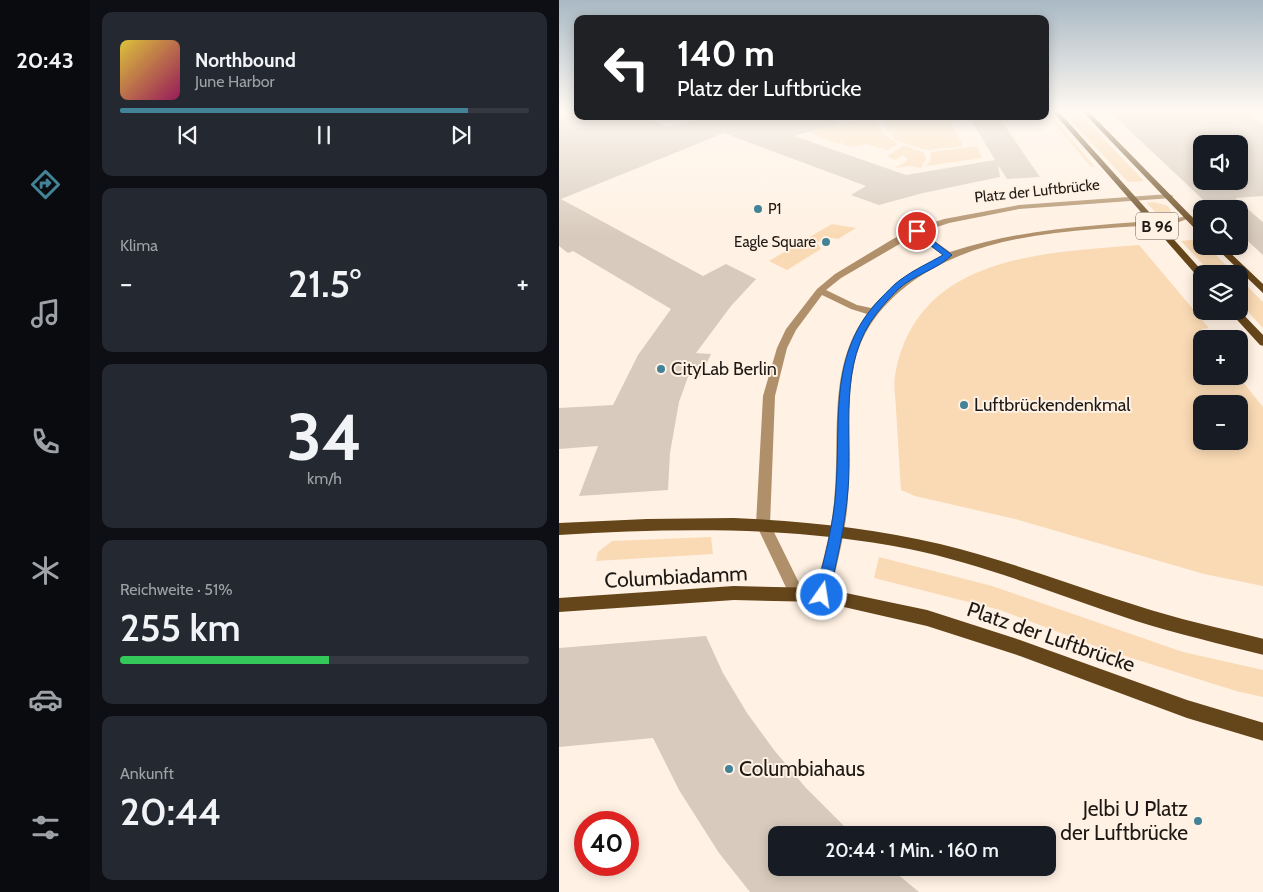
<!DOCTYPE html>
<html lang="de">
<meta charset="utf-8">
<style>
:root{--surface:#171b24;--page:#242831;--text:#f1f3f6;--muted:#9ea1a6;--line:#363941;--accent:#438397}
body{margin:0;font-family:Cabin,sans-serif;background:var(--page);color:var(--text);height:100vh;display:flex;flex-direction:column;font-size:19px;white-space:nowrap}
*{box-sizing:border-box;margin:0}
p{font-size:16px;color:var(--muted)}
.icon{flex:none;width:28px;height:28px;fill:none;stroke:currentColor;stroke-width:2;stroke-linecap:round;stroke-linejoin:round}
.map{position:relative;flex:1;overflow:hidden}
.panel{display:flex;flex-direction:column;gap:12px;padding:12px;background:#0d0f14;width:469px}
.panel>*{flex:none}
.hud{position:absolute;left:15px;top:15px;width:475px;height:105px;border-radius:10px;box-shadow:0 2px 12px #0003;background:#202124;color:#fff;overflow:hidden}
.tools{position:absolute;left:634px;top:135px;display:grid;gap:10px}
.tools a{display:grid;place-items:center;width:55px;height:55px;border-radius:10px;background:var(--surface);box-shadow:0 2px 12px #0003;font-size:25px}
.speed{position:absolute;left:15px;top:811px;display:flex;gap:10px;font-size:25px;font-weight:700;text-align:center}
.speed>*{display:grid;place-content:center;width:65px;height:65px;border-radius:50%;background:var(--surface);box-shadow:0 2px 12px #0003;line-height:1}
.speed .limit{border:8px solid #d22;background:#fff;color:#111}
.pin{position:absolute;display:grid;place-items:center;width:42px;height:42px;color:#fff;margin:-21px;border:2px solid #fff;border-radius:50%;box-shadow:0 1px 5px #0007}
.me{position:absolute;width:55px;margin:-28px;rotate:13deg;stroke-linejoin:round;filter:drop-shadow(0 0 4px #0008)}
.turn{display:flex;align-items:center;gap:18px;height:105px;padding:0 20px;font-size:22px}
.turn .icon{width:65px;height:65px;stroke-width:2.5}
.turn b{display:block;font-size:35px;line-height:42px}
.big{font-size:38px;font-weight:600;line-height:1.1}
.panel .card{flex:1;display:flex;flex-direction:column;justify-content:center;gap:8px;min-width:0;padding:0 18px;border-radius:10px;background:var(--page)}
.panel .dial{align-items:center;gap:0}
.dial b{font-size:65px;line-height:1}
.song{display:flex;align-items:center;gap:15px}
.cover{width:60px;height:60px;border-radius:8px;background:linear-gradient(135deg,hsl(50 70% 55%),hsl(330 70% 35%))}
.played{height:5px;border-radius:2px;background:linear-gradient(90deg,var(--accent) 85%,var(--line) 85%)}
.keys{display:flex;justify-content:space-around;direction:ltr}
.heat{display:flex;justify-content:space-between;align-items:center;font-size:28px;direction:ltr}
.charge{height:8px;border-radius:4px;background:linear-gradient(90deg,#34c759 51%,var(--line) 0)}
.trip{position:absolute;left:209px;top:826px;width:288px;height:50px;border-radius:10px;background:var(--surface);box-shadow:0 2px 12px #0003;font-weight:600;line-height:50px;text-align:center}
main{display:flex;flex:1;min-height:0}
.tab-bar{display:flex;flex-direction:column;width:90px;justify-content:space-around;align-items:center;background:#090b0e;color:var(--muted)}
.tab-bar .icon{width:35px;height:35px}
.tab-bar .on{color:var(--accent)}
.tab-bar b{font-size:22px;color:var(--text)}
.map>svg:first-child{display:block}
</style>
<main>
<nav class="tab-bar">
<b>20:43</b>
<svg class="icon on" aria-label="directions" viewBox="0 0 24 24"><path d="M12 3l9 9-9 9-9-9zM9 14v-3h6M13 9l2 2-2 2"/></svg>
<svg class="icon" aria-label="music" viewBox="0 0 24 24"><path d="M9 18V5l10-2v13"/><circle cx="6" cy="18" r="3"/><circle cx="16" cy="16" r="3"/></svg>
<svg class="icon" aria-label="phone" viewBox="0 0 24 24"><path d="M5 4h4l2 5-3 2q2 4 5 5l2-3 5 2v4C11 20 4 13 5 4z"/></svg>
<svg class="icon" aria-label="climate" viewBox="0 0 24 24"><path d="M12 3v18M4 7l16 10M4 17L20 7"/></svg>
<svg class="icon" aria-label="car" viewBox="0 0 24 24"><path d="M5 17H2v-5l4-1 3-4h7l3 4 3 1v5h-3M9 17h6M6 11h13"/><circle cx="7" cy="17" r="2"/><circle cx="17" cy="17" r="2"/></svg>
<svg class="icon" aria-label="filters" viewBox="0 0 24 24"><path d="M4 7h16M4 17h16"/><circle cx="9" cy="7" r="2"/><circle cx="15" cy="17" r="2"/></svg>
</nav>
<section class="panel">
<div class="card">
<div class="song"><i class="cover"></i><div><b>Northbound</b><p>June Harbor</p></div></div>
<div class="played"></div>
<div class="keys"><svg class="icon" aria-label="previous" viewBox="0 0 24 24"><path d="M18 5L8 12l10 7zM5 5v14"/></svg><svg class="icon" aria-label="pause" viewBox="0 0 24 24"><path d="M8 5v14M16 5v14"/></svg><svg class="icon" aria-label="next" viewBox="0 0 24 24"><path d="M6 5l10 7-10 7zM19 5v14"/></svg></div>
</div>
<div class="card"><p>Klima</p>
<div class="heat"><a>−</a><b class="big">21.5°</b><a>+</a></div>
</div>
<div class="card dial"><b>34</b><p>km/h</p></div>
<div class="card"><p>Reichweite · 51%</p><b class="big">255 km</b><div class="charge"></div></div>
<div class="card"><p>Ankunft</p><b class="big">20:44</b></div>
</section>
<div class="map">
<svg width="705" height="892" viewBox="0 0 705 892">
<rect width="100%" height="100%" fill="#fff1e3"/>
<path fill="#fadab5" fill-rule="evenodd" d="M486,112H489L536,167H532Z
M504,112H519L585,181L569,182Z
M307,116C320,116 318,122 323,131C326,137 334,140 339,144L328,150L307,144L291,147L283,144L286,142L282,141L281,142L284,143L281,144L250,133L274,123L278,125Z
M333,116H403L405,120L391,121L404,146L370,150L363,149L336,140L326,129V122H324V120L334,118Z
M345,145L365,153L367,159L362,168L351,166L335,168L345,163L349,159L344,155L336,160L328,156Z
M418,146L423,158L367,166L371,161L372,152Z
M595,202L609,206L613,213L607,215H599L588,203Z
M273,224L297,228L279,239L267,237L258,243L262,249L228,270L210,261Z
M641,239L642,246H648L676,274H653L622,241Z
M580,245L650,328L642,329L650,339H642V376H679L704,407V586L645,574L456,519L356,496L342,490C340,463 339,437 337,410C337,399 334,387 336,376C357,255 483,253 580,245ZM642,404H680V441H642Z
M680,278L704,302V328L680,302Z
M152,537L154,554L37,561L39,552L53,541Z
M320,557L433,586L624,652L704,670V697L677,691L544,649L441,610L315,578Z"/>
<path fill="#d8cbbd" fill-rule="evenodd" d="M551,112H685L705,125V196L676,198L705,223V256L680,233V209H654ZM642,144H680V181H642Z
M0,116H82L110,127L134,121L126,118L127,116H281L282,123L235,136L347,175L436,160L410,116H439L481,177L448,179L439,165L441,177L364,193L320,205L292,195L307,186L165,133L2,199L144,276L167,264L197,279L172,306L137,353L152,354L141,377H129L120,402L111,453L109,490L20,496L39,446L0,449V408L54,405L79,355L112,309L14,251L9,253L0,246Z
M147,636L164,673L188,713L215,750L247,788L294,835H218V868H331L360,892H191L160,853L120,790L94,738L0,747V648Z"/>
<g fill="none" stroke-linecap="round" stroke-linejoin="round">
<path fill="#b0906b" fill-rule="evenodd" d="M610,194L614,196L613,198L460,209L390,223L363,232L391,252C467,227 537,226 616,219L630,215L634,217L617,223C524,232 421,227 345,288C320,308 301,334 295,366C286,409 292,454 289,498C287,531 278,563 271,595L268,600L263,602L258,600L255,595C263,564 272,533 275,502C282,438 267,368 308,314L292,309L263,295L237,330L228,348L216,396L211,524L245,593L242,598L237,600L232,598L197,524L204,396L218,348L227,329L258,289L276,274L334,239L354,229L385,219L460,205ZM356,235L384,255C357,269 332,285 312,308L298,305L267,290L282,278Z"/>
<path fill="#65451a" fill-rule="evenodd" d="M494,112H500L645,273L642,274V278L639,277Z
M524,112H530L642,226V232H639Z
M655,246H664L705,285V294Z
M680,310L705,336V346L701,345L670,311Z
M175,518C245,521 314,528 381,544C448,560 511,585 576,605C618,619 661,628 705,639V655C661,644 619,634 577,621C501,596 428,565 350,549C235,526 117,528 0,535V523L88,519Z
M175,586L263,588L368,610L461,640L628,700L705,723V741L628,718L461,656L368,626L263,602L175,600L0,612V598Z"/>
</g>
<linearGradient id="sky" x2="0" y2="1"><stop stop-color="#a9b9c4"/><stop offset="0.47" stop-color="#fff9f2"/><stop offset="1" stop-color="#fff9f2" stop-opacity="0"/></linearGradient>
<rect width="705" height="236" fill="url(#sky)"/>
<path fill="#1a73e8" stroke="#114b97" d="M355,230H360L393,255C381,267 362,273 347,283C337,290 326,303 318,313C278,363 294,432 289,490C286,526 278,560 270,595L268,600L263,602L258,600L256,595C265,560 275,524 277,488C282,419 269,352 322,298C328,292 334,285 341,280C354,270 370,263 384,255L355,233Z"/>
<g fill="#438397" stroke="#fff1e3" stroke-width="2">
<circle cx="199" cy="209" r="5"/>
<circle cx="267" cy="242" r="5"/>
<circle cx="102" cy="369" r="5"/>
<circle cx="405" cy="405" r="5"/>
<circle cx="170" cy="769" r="5"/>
<circle cx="639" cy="821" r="5"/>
</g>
<g text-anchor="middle" stroke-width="4" stroke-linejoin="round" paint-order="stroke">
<g font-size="15" fill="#1e1914" stroke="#fff1e3">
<text transform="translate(478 191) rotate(-6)" y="5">Platz der Luftbrücke</text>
</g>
<g font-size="15" fill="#1e1914" stroke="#fff1e3" text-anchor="start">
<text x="209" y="214">P1</text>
<text x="257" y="247" text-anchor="end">Eagle Square</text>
</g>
<rect fill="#fff1e3" stroke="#625a52" stroke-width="1" x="577" y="212.5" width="42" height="27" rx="4"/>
<g font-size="16" font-weight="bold" fill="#1e1914">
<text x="598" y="232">B 96</text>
</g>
<g font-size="18" fill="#1e1914" stroke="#fff1e3" text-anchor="start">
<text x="112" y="375">CityLab Berlin</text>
<text x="415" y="411">Luftbrückendenkmal</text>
</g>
<g font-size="21" fill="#1e1914" stroke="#fff1e3">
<text transform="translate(117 577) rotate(-3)" y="7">Columbiadamm</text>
<text transform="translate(492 637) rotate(19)" y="7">Platz der Luftbrücke</text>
</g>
<g font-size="21" fill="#1e1914" stroke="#fff1e3" text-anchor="start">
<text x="180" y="776">Columbiahaus</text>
<text x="629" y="816" text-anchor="end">Jelbi U Platz<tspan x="629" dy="24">der Luftbrücke</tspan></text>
</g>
</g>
</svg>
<div class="tools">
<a><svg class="icon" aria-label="sound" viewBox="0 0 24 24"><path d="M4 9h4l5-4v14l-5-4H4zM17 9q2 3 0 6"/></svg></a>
<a><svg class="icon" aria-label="search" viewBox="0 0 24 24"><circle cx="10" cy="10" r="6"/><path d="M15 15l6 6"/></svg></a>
<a><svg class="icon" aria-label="layers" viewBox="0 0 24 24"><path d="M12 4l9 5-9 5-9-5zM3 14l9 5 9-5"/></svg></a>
<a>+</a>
<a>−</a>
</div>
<div class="speed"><div class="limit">40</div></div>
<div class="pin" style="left:358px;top:231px;background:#d93025"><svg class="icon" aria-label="arrive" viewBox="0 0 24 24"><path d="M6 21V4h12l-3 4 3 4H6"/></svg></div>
<svg class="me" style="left:263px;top:595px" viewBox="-20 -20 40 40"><circle r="17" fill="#1a73e8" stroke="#fff" stroke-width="3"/><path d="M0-11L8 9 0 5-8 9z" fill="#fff"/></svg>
<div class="trip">20:44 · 1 Min. · 160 m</div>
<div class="hud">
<div class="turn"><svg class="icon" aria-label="left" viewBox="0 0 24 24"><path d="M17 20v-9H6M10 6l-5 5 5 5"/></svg><div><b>140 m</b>Platz der Luftbrücke</div></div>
</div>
</div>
</main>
